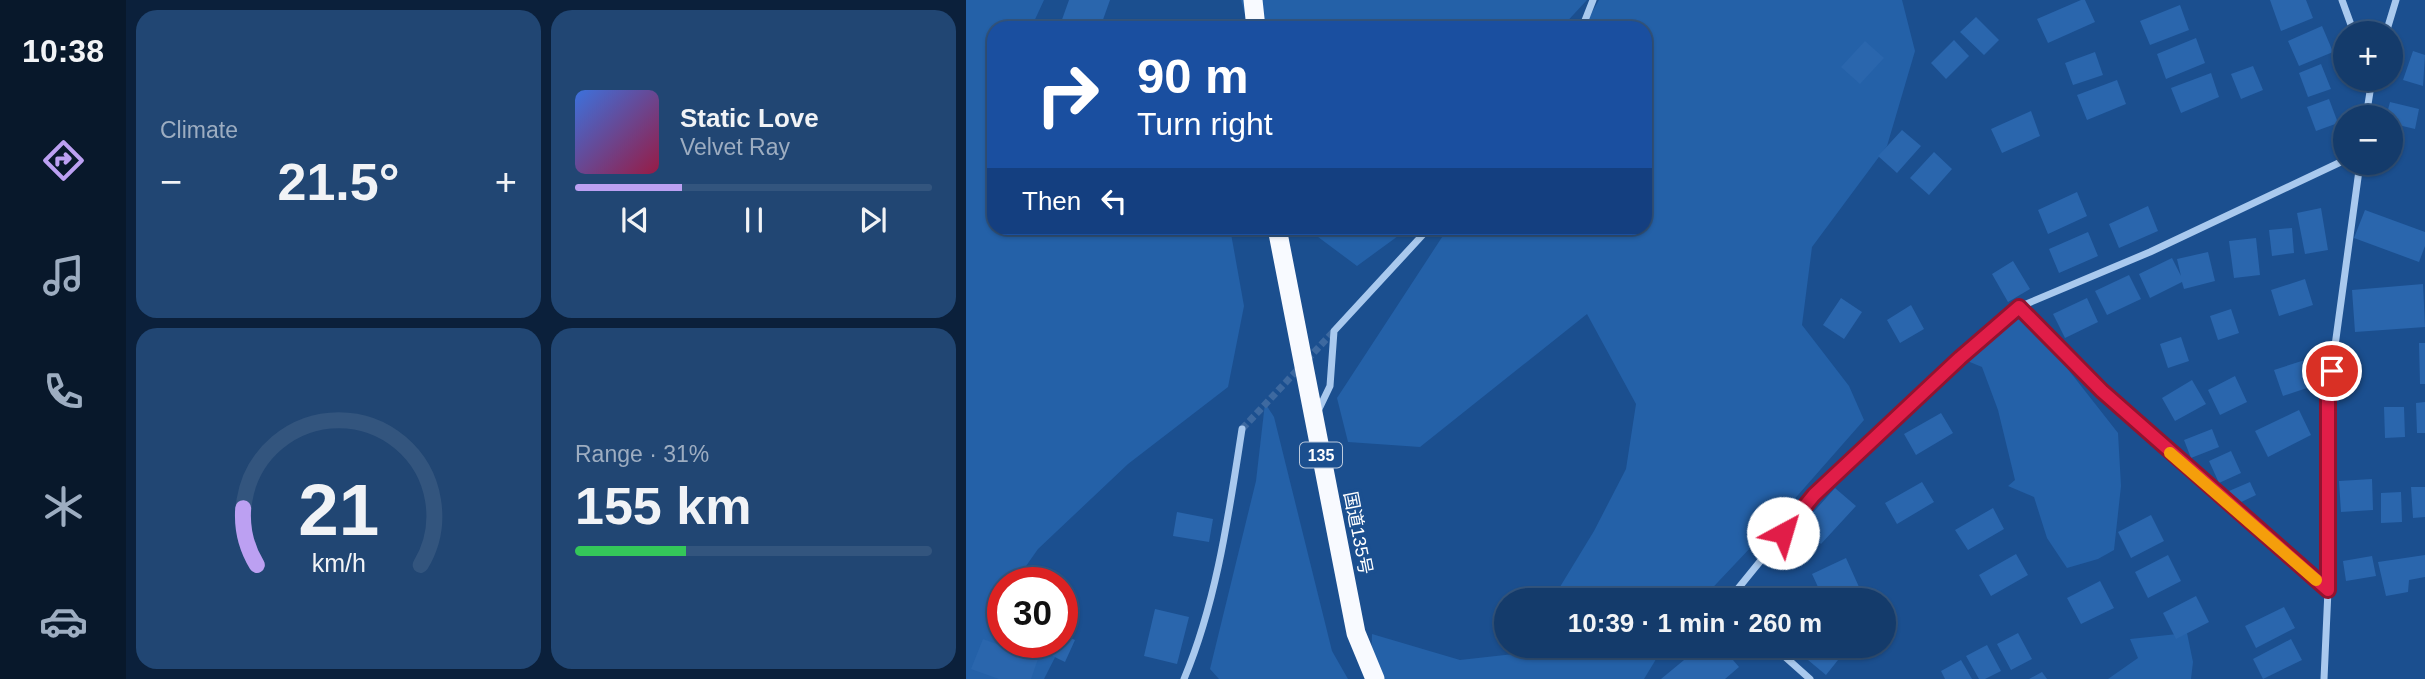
<!DOCTYPE html>
<meta charset="utf-8">
<style>
:root{--surface:#143b6b;--page:#214673;--text:#f1f3f6;--muted:#9dadc1;--line:#33557e;--accent:#bca0f2}
body{margin:0;font-family:Arial,"Noto Sans JP",sans-serif;background:var(--page);color:var(--text);height:100vh;display:flex;flex-direction:column;font-size:26px;white-space:nowrap}
*{box-sizing:border-box;margin:0}
p{font-size:23px;color:var(--muted)}
.icon{flex:none;width:38px;height:38px;fill:none;stroke:currentColor;stroke-width:2;stroke-linecap:round;stroke-linejoin:round}
.map{position:relative;flex:1;overflow:hidden}
.drawer{display:flex;flex-direction:column;gap:10px;padding:10px;background:#0b203b;width:840px}
.drawer>*{flex:none}
.top-card{position:absolute;left:21px;top:21px;width:665px;height:214px;border-radius:21px;box-shadow:0 2px 5px #0004,0 0 0 2px var(--line);background:#1a4fa0;color:#fff;overflow:hidden}
.controls{position:absolute;left:1367px;top:21px;display:grid;gap:14px}
.controls a{display:grid;place-items:center;width:70px;height:70px;border-radius:50%;background:var(--surface);box-shadow:0 2px 5px #0004,0 0 0 2px var(--line);font-size:35px}
.speed{position:absolute;left:21px;top:567px;display:flex;gap:14px;font-size:35px;font-weight:700;text-align:center}
.speed>*{display:grid;place-content:center;width:91px;height:91px;border-radius:50%;background:var(--surface);box-shadow:0 2px 5px #0004,0 0 0 2px var(--line);line-height:1}
.speed .limit{border:10px solid #d22;background:#fff;color:#111}
.pin{position:absolute;display:grid;place-items:center;width:60px;height:60px;color:#fff;margin:-30px;border:4px solid #fff;border-radius:50%;box-shadow:0 2px 7px #0007}
.me{position:absolute;width:77px;margin:-38px;rotate:39deg;stroke-linejoin:round;filter:drop-shadow(0 0 5px #0008)}
.turn{display:flex;align-items:center;gap:24px;height:147px;padding:0 35px;font-size:32px}
.turn .icon{width:91px;height:91px;stroke-width:2.5}
.turn b{display:block;font-size:49px;line-height:60px}
.then{display:flex;align-items:center;height:66px;padding:0 35px;background:#0003;gap:14px;font-size:26px}
.big{font-size:52px;font-weight:700;line-height:1.1}
.drawer .tile{flex:1;display:flex;flex-direction:column;justify-content:center;gap:10px;min-width:0;padding:0 24px;border-radius:21px;background:var(--page)}
.drawer .dial{align-items:center;gap:0}
.dial svg{height:182px;overflow:visible;fill:none;stroke:var(--line);stroke-width:7;stroke-linecap:round;text-anchor:middle}
.dial text{fill:var(--text);stroke:none}
.song{display:flex;align-items:center;gap:21px}
.cover{width:84px;height:84px;border-radius:10px;background:linear-gradient(135deg,hsl(220 70% 55%),hsl(340 70% 35%))}
.played{height:7px;border-radius:4px;background:linear-gradient(90deg,var(--accent) 30%,var(--line) 30%)}
.keys{display:flex;justify-content:space-around;direction:ltr}
.heat{display:flex;justify-content:space-between;align-items:center;font-size:38px;direction:ltr}
.charge{height:10px;border-radius:5px;background:linear-gradient(90deg,#34c759 31%,var(--line) 0)}
.drawer .tiles{flex:1;display:grid;gap:10px;grid-template-columns:repeat(2,1fr)}
.trip{position:absolute;left:528px;top:588px;width:402px;height:70px;border-radius:35px;background:var(--surface);box-shadow:0 2px 5px #0004,0 0 0 2px var(--line);font-weight:700;line-height:70px;text-align:center}
main{display:flex;flex:1;min-height:0}
.tab-bar{display:flex;flex-direction:column;width:126px;justify-content:space-around;align-items:center;background:#08182b;color:var(--muted)}
.tab-bar .icon{width:49px;height:49px}
.tab-bar .active{color:var(--accent)}
.tab-bar b{font-size:32px;color:var(--text)}
.map>svg:first-child{display:block}
</style>
<main>
<nav class="tab-bar">
<b>10:38</b>
<svg class="icon active" aria-label="directions" viewBox="0 0 24 24"><path d="M12 3l9 9-9 9-9-9zM9 14v-3h6M13 9l2 2-2 2"/></svg>
<svg class="icon" aria-label="music" viewBox="0 0 24 24"><path d="M9 18V5l10-2v13"/><circle cx="6" cy="18" r="3"/><circle cx="16" cy="16" r="3"/></svg>
<svg class="icon" aria-label="phone" viewBox="0 0 24 24"><path d="M5 4h4l2 5-3 2q2 4 5 5l2-3 5 2v4C11 20 4 13 5 4z"/></svg>
<svg class="icon" aria-label="climate" viewBox="0 0 24 24"><path d="M12 3v18M4 7l16 10M4 17L20 7"/></svg>
<svg class="icon" aria-label="car" viewBox="0 0 24 24"><path d="M5 17H2v-5l4-1 3-4h7l3 4 3 1v5h-3M9 17h6M6 11h13"/><circle cx="7" cy="17" r="2"/><circle cx="17" cy="17" r="2"/></svg>
</nav>
<section class="drawer">
<div class="tiles">
<div class="tile"><p>Climate</p>
<div class="heat"><a>−</a><b class="big">21.5°</b><a>+</a></div>
</div>
<div class="tile">
<div class="song"><i class="cover"></i><div><b>Static Love</b><p>Velvet Ray</p></div></div>
<div class="played"></div>
<div class="keys"><svg class="icon" aria-label="previous" viewBox="0 0 24 24"><path d="M18 5L8 12l10 7zM5 5v14"/></svg><svg class="icon" aria-label="pause" viewBox="0 0 24 24"><path d="M8 5v14M16 5v14"/></svg><svg class="icon" aria-label="next" viewBox="0 0 24 24"><path d="M6 5l10 7-10 7zM19 5v14"/></svg></div>
</div>
<div class="tile dial"><svg viewBox="0 0 100 80">
<path d="M14 69A42 42 0 1 1 86 69"/>
<path d="M14 69A42 42 0 0 1 8 44" stroke="#bca0f2"/>
<text x="50" y="56" font-size="32" font-weight="700">21</text>
<text x="50" y="72" font-size="11">km/h</text>
</svg></div>
<div class="tile"><p>Range · 31%</p><b class="big">155 km</b><div class="charge"></div></div>
</div>
</section>
<div class="map">
<svg width="1459" height="679" viewBox="0 0 1459 679">
<rect width="100%" height="100%" fill="#1b4f8f"/>
<path fill="#2461a8" d="M0,0H78L65,28H28V228H264L278,306L262,387L162,464L72,549L48,583H37V598L34,602L23,601L37,604V642H96V617L108,620L78,679H0Z
M275,0H621L595,28H283Z
M633,0H936L949,51L921,146L846,247L836,325L883,386L898,420L803,528L735,600H586L628,531L660,469L670,404L621,314L454,447L382,442L371,398L482,228H679V28H617Z
M340,228H443L391,266Z
M1053,307L1152,433L1155,486L1148,550L1132,559L1101,568L1081,538L1068,497L1042,486L1049,480L1032,410L1016,367L994,358Z
M299,403L308,417L366,651L382,679H253L244,669L290,481Z
M1221,633L1227,662L1225,679H1142L1172,658L1164,639Z
M406,634L494,660L548,654L554,646H698L678,679H412L405,669Z"/>
<path fill="#2a66ad" d="M103,0H144L134,28H93Z
M1115,0H1119L1129,22L1082,43L1071,19Z
M1304,0H1340L1347,18L1315,31Z
M1214,5L1223,30L1184,45L1174,21Z
M1010,17L1033,40L1018,55L994,32Z
M1356,26L1367,52L1333,66L1322,41Z
M1230,38L1239,63L1200,79L1191,54Z
M988,40L1003,56L980,79L965,63Z
M899,41L918,58L894,84L875,67Z
M1447,51L1459,55L1457,86L1437,80Z
M1129,52L1137,75L1107,85L1099,63Z
M1355,64L1365,89L1342,97L1333,73Z
M1287,66L1297,90L1275,99L1265,74Z
M1245,73L1253,97L1215,113L1205,88Z
M1151,80L1160,104L1121,120L1111,95Z
M1363,99L1372,123L1350,131L1341,107Z
M1424,102L1453,109L1449,129L1424,123V117H1420Z
M1065,111L1074,136L1036,153L1025,129Z
M936,130L955,146L931,173L912,156Z
M968,152L986,169L963,195L944,178Z
M1111,192L1121,216L1082,234L1072,210Z
M1182,206L1192,231L1153,248L1143,224Z
M1355,208L1362,250L1339,254L1331,213Z
M1399,210L1459,232V246L1453,262L1388,238Z
M1326,228L1328,253L1306,256L1303,230Z
M1122,232L1132,256L1093,273L1083,249Z
M1290,238L1294,275L1268,278L1263,241Z
M1242,252L1249,281L1218,289L1216,282L1184,298L1173,274L1206,258L1215,276L1211,259Z
M1047,261L1064,289L1042,302L1026,274Z
M1163,275L1175,299L1141,315L1129,291Z
M1339,279L1347,305L1313,316L1305,290Z
M1457,284L1459,327L1389,332L1386,290Z
M875,298L896,312L878,339L857,325Z
M1121,298L1132,322L1099,338L1087,314Z
M945,305L958,329L934,343L921,320Z
M1265,309L1273,333L1252,340L1244,316Z
M1215,337L1223,361L1202,368L1194,344Z
M1453,343H1459V384H1454Z
M1342,359L1350,385L1317,396L1308,370Z
M1269,376L1281,402L1254,415L1242,390Z
M1226,380L1240,404L1209,421L1196,398Z
M1459,402V433H1451L1450,403Z
M1418,407H1438L1439,437L1419,438Z
M1333,410L1345,435L1302,457L1289,431Z
M975,413L987,433L950,455L938,434Z
M1246,429L1253,447L1225,458L1218,440Z
M1265,451L1275,473L1253,483L1243,461Z
M1406,479L1407,510L1375,512L1373,481Z
M956,482L968,502L931,524L919,503Z
M1284,482L1290,495L1269,505L1263,491Z
M1445,487H1459V517L1447,518Z
M869,488L890,506L855,544L835,526Z
M1435,492L1436,522L1415,523V493Z
M1027,508L1038,529L1002,550L989,530Z
M211,512L247,519L243,542L207,536Z
M1185,515L1198,541L1165,558L1152,532Z
M1050,554L1062,575L1025,596L1013,575Z
M1202,555L1215,581L1182,598L1169,572Z
M1459,555V577L1443,580L1442,592L1420,596L1412,562Z
M1406,556L1410,576L1380,581L1377,561Z
M880,558L893,587L864,600H858L846,574Z
M1134,581L1148,608L1115,624L1101,598Z
M1230,596L1243,622L1210,639L1197,613Z
M1318,607L1329,628L1290,648L1279,626Z
M189,609L223,617L211,664L178,656Z
M1052,633L1066,659L1045,670L1031,644Z
M96,634L109,640L99,662L66,646L68,642H96Z
M17,639L72,659L65,679H33L5,669Z
M1325,639L1336,660L1297,679L1287,659Z
M1021,645L1035,671L1019,679H1013L1000,656Z
M735,646H755L773,667L759,679H695Z
M854,646L872,660L860,675L842,660Z
M995,660L1006,679H979L975,671Z
M1076,672L1081,679H1063Z"/>
<g fill="none" stroke-linecap="round" stroke-linejoin="round">
<path stroke="#3d69a0" stroke-width="7" stroke-dasharray="7 3.5" stroke-linecap="butt" d="M276,429L368,331"/>
<path stroke="#a9c9ee" stroke-width="7" d="M1376,0L1388,33
M616,28L627,0
M1420,33L1430,0
M1400,117L1406,79
M1053,307L1136,391L1362,590
M352,411L364,386L368,331L463,228
M774,600L770,591L848,495L994,358L1053,307L1184,252L1379,160
M807,646L844,679
M218,679C251,601 263,512 276,429
M1358,679L1362,590V397L1394,163"/>
<path stroke="#f8faff" stroke-width="19" d="M287,0L290,28
M311,228L390,633L409,679"/>
</g>
<g fill="none" stroke-linecap="round" stroke-linejoin="round">
<g stroke="#92132f" stroke-width="18">
<path id="route" d="M817,533L848,495L994,358L1053,307L1136,391L1362,590V397L1366,371"/>
</g>
<use href="#route" stroke="#e11d48" stroke-width="12"/>
<path stroke="#f59e0b" stroke-width="12" d="M1204,453L1350,580"/>
</g>
<g text-anchor="middle" stroke-width="7" stroke-linejoin="round" paint-order="stroke">
<rect fill="#1b4f8f" stroke="#bbcadd" stroke-width="2" x="334" y="442.5" width="42" height="25" rx="5"/>
<g font-size="16" font-weight="bold" fill="#fff">
<text x="355" y="461">135</text>
</g>
<g font-size="18" fill="#fff" stroke="#1b4f8f">
<text transform="translate(392 533) rotate(79)" y="6">国道135号</text>
</g>
</g>
</svg>
<div class="controls">
<a>+</a>
<a>−</a>
</div>
<div class="speed"><div class="limit">30</div></div>
<div class="pin" style="left:1366px;top:371px;background:#d93025"><svg class="icon" aria-label="arrive" viewBox="0 0 24 24"><path d="M6 21V4h12l-3 4 3 4H6"/></svg></div>
<svg class="me" style="left:817px;top:533px" viewBox="-20 -20 40 40"><circle r="19" fill="#fff"/><path d="M0-13L10 11 0 6-10 11z" fill="#e11d48"/></svg>
<div class="trip">10:39 · 1 min · 260 m</div>
<div class="top-card">
<div class="turn"><svg class="icon" aria-label="right" viewBox="0 0 24 24"><path d="M7 20v-9h11M14 6l5 5-5 5"/></svg><div><b>90 m</b>Turn right</div></div>
<div class="then">Then<svg class="icon" aria-label="left" viewBox="0 0 24 24"><path d="M17 20v-9H6M10 6l-5 5 5 5"/></svg></div>
</div>
</div>
</main>
